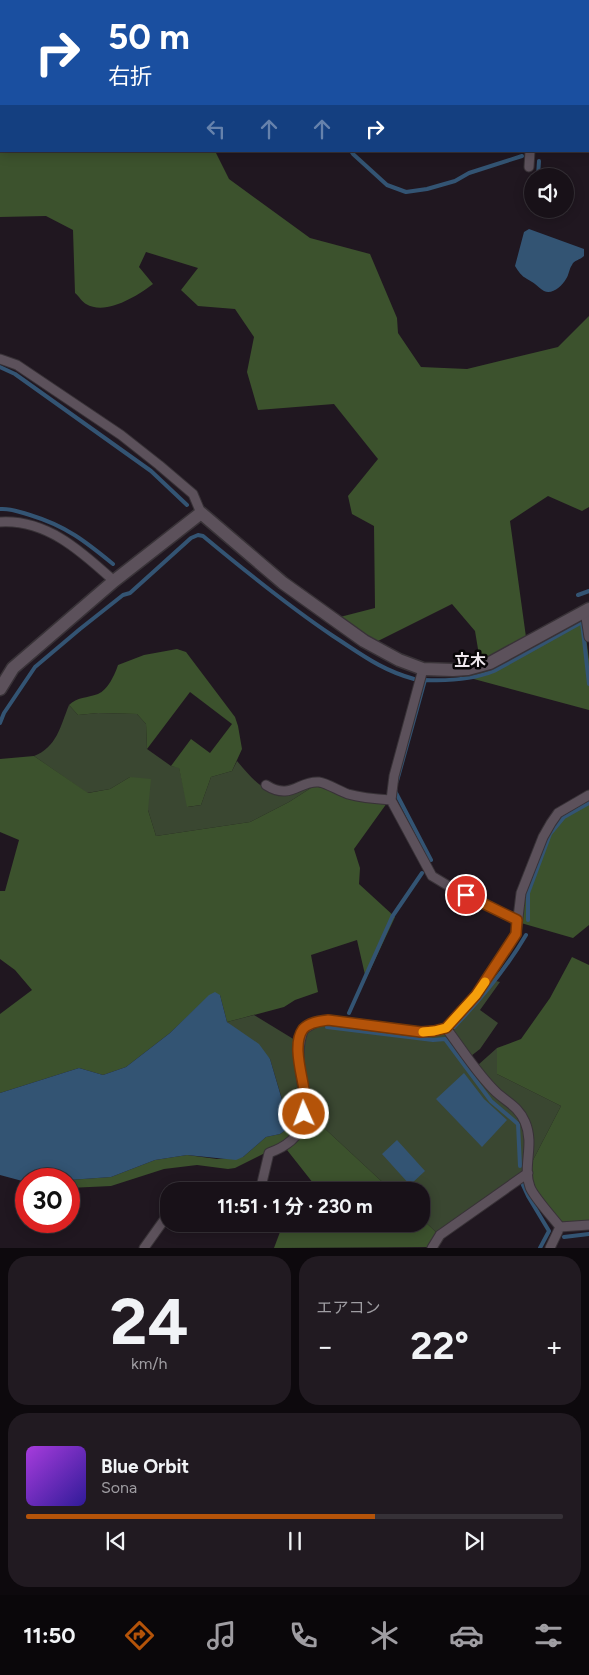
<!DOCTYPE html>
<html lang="ja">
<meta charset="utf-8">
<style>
:root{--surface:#181118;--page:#211a21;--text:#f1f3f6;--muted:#9f9da2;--line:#363137;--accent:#b45309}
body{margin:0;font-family:Figtree,"Noto Sans JP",sans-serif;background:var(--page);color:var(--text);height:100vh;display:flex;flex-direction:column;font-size:19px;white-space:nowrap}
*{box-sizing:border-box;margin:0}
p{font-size:16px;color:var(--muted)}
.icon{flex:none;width:28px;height:28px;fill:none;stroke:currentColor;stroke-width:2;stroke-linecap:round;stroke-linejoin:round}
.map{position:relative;height:1248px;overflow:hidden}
.side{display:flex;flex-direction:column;gap:8px;padding:8px;background:#0d090d;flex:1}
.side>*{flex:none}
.hud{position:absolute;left:0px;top:0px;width:590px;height:152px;box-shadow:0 2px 12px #0003,0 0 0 1px var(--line);background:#1a4fa0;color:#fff;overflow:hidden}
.tools{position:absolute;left:524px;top:168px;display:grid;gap:10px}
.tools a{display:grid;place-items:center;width:50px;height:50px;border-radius:50%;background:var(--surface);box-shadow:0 2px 12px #0003,0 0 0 1px var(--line);font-size:25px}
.speed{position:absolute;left:15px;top:1168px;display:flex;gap:10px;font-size:25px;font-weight:700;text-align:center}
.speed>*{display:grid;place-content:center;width:65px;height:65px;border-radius:50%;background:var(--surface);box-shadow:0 2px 12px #0003,0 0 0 1px var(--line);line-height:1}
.speed .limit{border:8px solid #d22;background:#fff;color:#111}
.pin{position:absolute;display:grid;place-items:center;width:42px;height:42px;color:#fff;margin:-21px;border:2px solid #fff;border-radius:50%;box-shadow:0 1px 5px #0007}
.me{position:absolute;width:55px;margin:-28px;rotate:358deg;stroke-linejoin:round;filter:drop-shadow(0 0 4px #0008)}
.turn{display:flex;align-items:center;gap:18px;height:105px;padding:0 25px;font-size:22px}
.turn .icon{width:65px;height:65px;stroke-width:2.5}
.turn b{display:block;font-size:35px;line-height:42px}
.lanes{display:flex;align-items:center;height:48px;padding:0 25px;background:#0003;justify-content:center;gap:25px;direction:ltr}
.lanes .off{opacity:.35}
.big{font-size:38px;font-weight:700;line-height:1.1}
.side .card{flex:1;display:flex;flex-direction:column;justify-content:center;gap:8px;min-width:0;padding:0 18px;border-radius:20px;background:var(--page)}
.side .dial{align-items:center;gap:0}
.dial b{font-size:65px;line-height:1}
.song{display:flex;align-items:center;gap:15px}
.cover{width:60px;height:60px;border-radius:8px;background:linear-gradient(135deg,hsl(280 70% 55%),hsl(250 70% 35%))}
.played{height:5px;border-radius:2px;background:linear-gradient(90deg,var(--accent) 65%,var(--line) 65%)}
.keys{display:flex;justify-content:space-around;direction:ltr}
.heat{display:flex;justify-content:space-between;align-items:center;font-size:28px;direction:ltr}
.side .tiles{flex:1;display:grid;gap:8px;grid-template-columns:1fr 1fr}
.card:last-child{grid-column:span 2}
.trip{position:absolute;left:160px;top:1182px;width:270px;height:50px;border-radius:20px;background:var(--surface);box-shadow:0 2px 12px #0003,0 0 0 1px var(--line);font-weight:700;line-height:50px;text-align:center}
.tabs{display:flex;height:80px;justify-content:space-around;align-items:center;background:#0a070a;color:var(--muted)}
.tabs .icon{width:35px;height:35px}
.tabs .active{color:var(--accent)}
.tabs b{font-size:22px;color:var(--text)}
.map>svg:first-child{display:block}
</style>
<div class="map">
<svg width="589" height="1248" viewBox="0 0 589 1248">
<rect width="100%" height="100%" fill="#201720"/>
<path fill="#3a4731" d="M69,705L78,715L98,713L137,714L146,724L147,749L171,766L179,767L188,807L201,805L211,777L232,771L237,761C251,777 267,799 292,794C299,792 307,788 314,786L289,802L250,822L156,836L148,810L130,777L110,789L87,793L34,756C57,747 60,727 69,705Z
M492,980L500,982L480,1010L498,1023L480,1049L471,1056L454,1031L452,1023Z
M254,1015L295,1040C292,1076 310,1100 293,1136L270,1059L227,1022Z
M332,1023L402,1033L438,1035L444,1033L522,1121L526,1133L524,1173L437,1233L421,1218V1191H392L308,1113L302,1055L307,1029L318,1024Z
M497,1048V1074L561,1106L532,1162L533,1140L528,1120L495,1088L478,1065Z"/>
<path fill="#3c522d" d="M0,0H257V1H1V151H215L229,179L310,238L370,254L397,318L398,333L421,367L467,369L558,347L589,316V507L582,511L548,496L510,521L526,637L480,661L475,631L452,604L376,642L340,617L375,608L374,526L352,514L348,496L378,459L334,404L258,410L247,372L254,337L235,309L198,306L181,290L198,268L146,252L139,267L153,284C137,296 106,316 86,304C82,302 79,296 75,293L73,230L46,216L0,217Z
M581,618L584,621L589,660V710L459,675Z
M177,649L186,652L235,717L238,726L242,749L232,771L211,777L201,805L187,807L179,768L171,766L191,739L210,753L232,724L190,692L147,749L146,724L137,714L98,713L78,715L69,705C77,697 87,698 98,694C108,690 115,674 118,665L144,655Z
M34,756L88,793L110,789L130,777L151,779L148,810L156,836L250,822L289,802L314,786L387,803L354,849L360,868L359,884L395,917L366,979L357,940L311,955L318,992L295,1000L284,1007L227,1022L220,995L209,996L170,1033L126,1067L103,1075L79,1068L0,1093V1014L32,990L15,970L0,959V891H5L19,840L0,832V759Z
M589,798V925L573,938L521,923L524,893L548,835L560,816Z
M572,957L589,965V1221L562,1224L530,1181L532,1162L561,1106L497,1074V1048L521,1039L550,998Z
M308,1113L392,1191H314L317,1188L287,1150L301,1138Z
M290,1127L293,1136L275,1148L235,1168L228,1169L197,1165L164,1169L111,1186L69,1188V1180L111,1177L155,1160L187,1155L217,1159L243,1157L266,1137L280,1134Z
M421,1218L437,1233L431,1247L274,1248L283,1224H421Z"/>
<path fill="#335473" d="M529,229L584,249V256C580,260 574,260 572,265C569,269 569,275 566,279C562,286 552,295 544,291C540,289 538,286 535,284C524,276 523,279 515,266L524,232Z
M215,992L220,995L227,1022L259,1044L270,1059L290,1127L280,1134L266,1137L243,1157L236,1160L187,1155L155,1160L111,1177L69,1180V1179H26V1182L0,1175V1093L79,1068L103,1075L126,1067L170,1033L209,995Z
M464,1073L484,1099L507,1120L482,1147L436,1099Z
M397,1140L425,1171L410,1185L382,1154Z"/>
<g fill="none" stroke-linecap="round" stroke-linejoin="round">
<path stroke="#335473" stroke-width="4" d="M541,1V0
M351,151L353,154L387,185L406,192L427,189L455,181L469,173L522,156
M538,176L539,161
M0,367L15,374L151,471L187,505
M0,509C11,508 20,512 30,515C66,526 85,541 113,564
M578,595L589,591
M0,723L4,713L35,667L80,629L123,595L130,593L191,538L198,535L203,536C245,571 287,605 333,636C361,654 381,670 414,679
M397,781L425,680C448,681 472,680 494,671L582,622L589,684
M396,788L395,791L431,860
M528,920V893L550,834L564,817L589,803
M349,1013L392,917L422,873
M327,1027L433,1040L445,1039L491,1101L518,1124L520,1166
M454,1027C482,998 506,969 526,935
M522,1183L528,1196L549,1231L540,1248
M564,1237L589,1234"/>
<g stroke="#383237" stroke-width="11">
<path id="street" d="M529,1V0
M529,167L530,151
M0,359L17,365L121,435L159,465L193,494L201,513
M0,522C47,519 82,552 114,581
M585,611L589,637
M423,669L394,776L391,800L432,876L452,888L517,920
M266,785C291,801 299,780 319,782C327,783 339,791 348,794C362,798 376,799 391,800
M446,1028C462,1049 477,1074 496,1092C508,1103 518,1106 525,1122C535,1145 522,1166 530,1187C533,1196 553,1218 560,1227L589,1225
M260,1191L269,1153C336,1129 284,1073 304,1029L318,1021L328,1020L421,1032L434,1031L446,1028L476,995L516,934L521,893L543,837L551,823L558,813L589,795
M144,1248L169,1213
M432,1248L440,1235L528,1173
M550,1248L560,1227"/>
</g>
<g stroke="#383237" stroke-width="15">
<path id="secondary" d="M0,689L13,668L114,581L201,513L283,583L364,641L399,660L423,669L453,670L468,669L490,663L589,609"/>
</g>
<use href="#street" stroke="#5c515b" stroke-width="9"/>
<use href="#secondary" stroke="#5c515b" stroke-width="12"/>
</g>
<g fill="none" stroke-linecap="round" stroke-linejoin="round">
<g stroke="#753606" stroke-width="12">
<path id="route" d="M304,1114C304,1106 304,1098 304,1090C302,1074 292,1044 303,1029C309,1022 320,1021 328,1020L421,1032L434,1031L446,1028L476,995L516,934L517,920L466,895"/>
</g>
<use href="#route" stroke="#b45309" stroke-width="9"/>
<path stroke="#f59e0b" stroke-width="9" d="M423,1032L434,1031L446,1028L476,995L485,982"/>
</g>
<g text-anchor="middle" stroke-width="5" stroke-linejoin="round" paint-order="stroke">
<g font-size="16" font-weight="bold" fill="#f0e9ef" stroke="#080507">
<text x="470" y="666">立木</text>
</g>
</g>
</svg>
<div class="tools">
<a><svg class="icon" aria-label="sound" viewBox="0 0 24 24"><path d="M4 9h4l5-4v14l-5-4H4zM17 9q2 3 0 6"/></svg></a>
</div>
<div class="speed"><div class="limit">30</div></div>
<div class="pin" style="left:466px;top:895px;background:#d93025"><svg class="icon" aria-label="arrive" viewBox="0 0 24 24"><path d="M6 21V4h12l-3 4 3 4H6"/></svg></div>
<svg class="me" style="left:304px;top:1114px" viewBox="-20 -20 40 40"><circle r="17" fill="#b45309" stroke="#fff" stroke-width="3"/><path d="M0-11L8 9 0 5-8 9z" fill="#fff"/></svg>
<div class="trip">11:51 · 1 分 · 230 m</div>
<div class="hud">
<div class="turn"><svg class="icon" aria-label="right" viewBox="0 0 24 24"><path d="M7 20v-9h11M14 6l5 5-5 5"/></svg><div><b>50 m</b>右折</div></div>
<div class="lanes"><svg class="icon off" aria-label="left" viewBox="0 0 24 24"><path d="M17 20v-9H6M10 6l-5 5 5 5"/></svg><svg class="icon off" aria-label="ahead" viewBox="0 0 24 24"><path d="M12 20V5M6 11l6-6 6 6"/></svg><svg class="icon off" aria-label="ahead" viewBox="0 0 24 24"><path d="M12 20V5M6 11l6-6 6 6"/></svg><svg class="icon" aria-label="right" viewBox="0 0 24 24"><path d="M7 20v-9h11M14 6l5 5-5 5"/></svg></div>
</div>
</div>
<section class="side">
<div class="tiles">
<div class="card dial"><b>24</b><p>km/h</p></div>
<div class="card"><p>エアコン</p>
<div class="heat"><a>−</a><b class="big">22°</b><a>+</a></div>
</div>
<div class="card">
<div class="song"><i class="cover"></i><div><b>Blue Orbit</b><p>Sona</p></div></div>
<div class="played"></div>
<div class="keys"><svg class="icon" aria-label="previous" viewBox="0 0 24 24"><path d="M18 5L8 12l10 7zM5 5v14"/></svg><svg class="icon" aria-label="pause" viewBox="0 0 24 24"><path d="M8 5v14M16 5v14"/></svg><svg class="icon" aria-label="next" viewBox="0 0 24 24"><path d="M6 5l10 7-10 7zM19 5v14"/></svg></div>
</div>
</div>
</section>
<nav class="tabs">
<b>11:50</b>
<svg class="icon active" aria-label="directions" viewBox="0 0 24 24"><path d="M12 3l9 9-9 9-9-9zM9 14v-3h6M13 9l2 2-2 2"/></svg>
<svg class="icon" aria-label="music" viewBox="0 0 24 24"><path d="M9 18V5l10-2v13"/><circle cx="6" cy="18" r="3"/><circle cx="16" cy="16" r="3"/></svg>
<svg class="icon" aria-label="phone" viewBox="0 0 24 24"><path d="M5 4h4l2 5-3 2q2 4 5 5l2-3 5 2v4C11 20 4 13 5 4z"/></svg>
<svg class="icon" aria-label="climate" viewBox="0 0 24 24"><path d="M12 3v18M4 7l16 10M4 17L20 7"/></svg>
<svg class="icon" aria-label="car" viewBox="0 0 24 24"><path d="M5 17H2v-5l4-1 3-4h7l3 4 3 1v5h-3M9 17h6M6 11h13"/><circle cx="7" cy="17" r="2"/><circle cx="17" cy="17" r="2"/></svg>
<svg class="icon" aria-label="filters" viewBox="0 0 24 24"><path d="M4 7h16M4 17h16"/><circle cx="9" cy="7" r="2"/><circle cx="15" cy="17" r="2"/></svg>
</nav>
